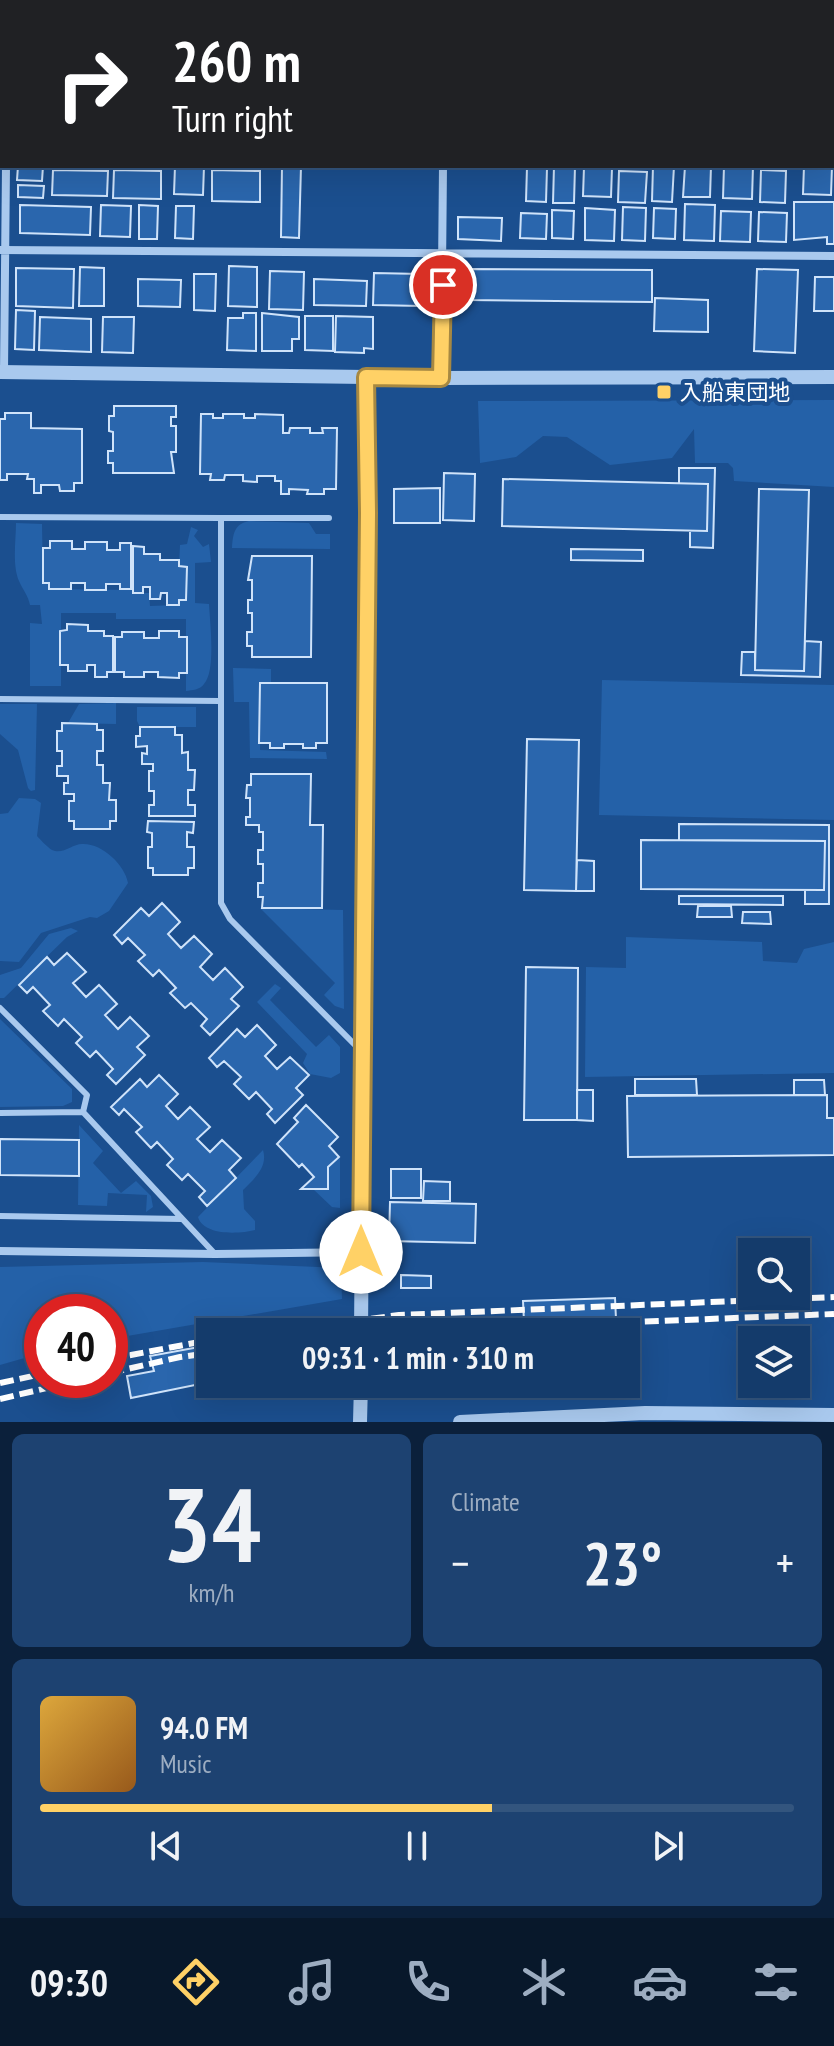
<!DOCTYPE html>
<meta charset="utf-8">
<style>
:root{--surface:#143b6b;--page:#1d4271;--text:#f1f3f6;--muted:#9dadc1;--line:#33557e;--accent:#ffd166}
body{margin:0;font-family:"PT Sans Narrow","Noto Sans JP",sans-serif;background:var(--page);color:var(--text);height:100vh;display:flex;flex-direction:column;font-size:30px;white-space:nowrap}
*{box-sizing:border-box;margin:0}
p{font-size:26px;color:var(--muted)}
.icon{flex:none;width:44px;height:44px;fill:none;stroke:currentColor;stroke-width:2;stroke-linecap:round;stroke-linejoin:round}
.map{position:relative;height:1422px;overflow:hidden}
.drawer{display:flex;flex-direction:column;gap:12px;padding:12px;background:#0b203b;flex:1}
.drawer>*{flex:none}
.banner{position:absolute;left:0px;top:0px;width:834px;height:168px;box-shadow:0 8px 32px #0002,0 0 0 2px var(--line);background:#202124;color:#fff;overflow:hidden}
.controls{position:absolute;left:738px;top:1238px;display:grid;gap:16px}
.controls a{display:grid;place-items:center;width:72px;height:72px;border-radius:0px;background:var(--surface);box-shadow:0 8px 32px #0002,0 0 0 2px var(--line);font-size:40px}
.speed{position:absolute;left:24px;top:1294px;display:flex;gap:16px;font-size:40px;font-weight:700;text-align:center}
.speed>*{display:grid;place-content:center;width:104px;height:104px;border-radius:50%;background:var(--surface);box-shadow:0 8px 32px #0002,0 0 0 2px var(--line);line-height:1}
.speed .limit{border:12px solid #d22;background:#fff;color:#111}
.pin{position:absolute;display:grid;place-items:center;width:68px;height:68px;color:#fff;margin:-34px;border:4px solid #fff;border-radius:50%;box-shadow:0 2px 8px #0007}
.me{position:absolute;width:88px;margin:-44px;rotate:0deg;stroke-linejoin:round;filter:drop-shadow(0 0 6px #0008)}
.turn{display:flex;align-items:center;gap:28px;height:168px;padding:0 40px;font-size:36px}
.turn .icon{width:104px;height:104px;stroke-width:2.5}
.turn b{display:block;font-size:56px;line-height:68px}
.big{font-size:60px;font-weight:700;line-height:1.1}
.drawer .widget{flex:1;display:flex;flex-direction:column;justify-content:center;gap:12px;min-width:0;padding:0 28px;border-radius:12px;background:var(--page)}
.drawer .dial{align-items:center;gap:0}
.dial b{font-size:104px;line-height:1}
.song{display:flex;align-items:center;gap:24px}
.cover{width:96px;height:96px;border-radius:12px;background:linear-gradient(135deg,hsl(40 70% 55%),hsl(30 70% 35%))}
.played{height:8px;border-radius:4px;background:linear-gradient(90deg,var(--accent) 60%,var(--line) 60%)}
.keys{display:flex;justify-content:space-around;direction:ltr}
.heat{display:flex;justify-content:space-between;align-items:center;font-size:44px;direction:ltr}
.drawer .tiles{flex:1;display:grid;gap:12px;grid-template-columns:1fr 1fr}
.widget:last-child{grid-column:span 2}
.trip{position:absolute;left:196px;top:1318px;width:444px;height:80px;border-radius:0px;background:var(--surface);box-shadow:0 8px 32px #0002,0 0 0 2px var(--line);font-weight:700;line-height:80px;text-align:center}
.tabs{display:flex;height:128px;justify-content:space-around;align-items:center;background:#08182b;color:var(--muted)}
.tabs .icon{width:56px;height:56px}
.tabs .selected{color:var(--accent)}
.tabs b{font-size:36px;color:var(--text)}
.map>svg:first-child{display:block}
</style>
<div class="map">
<svg width="834" height="1422" viewBox="0 0 834 1422">
<rect width="100%" height="100%" fill="#1b4f8f"/>
<path fill="#2461a8" d="M834,400V487L734,481L733,468L728,463H695L694,429L672,458L610,465L567,437L543,436L516,457L480,463L478,401Z
M249,521L309,523L316,534H330V549L232,548C233,534 234,524 249,521Z
M16,523L42,524L43,582L49,583V589L133,590V593H149L150,606L178,605L179,600H186L187,567L179,566L180,545L187,544L191,527L198,530L194,536L203,547L209,544L211,562L195,563V603L209,604C210,623 216,671 204,684C200,690 192,690 186,691V619H116V613H61V686H30V623L42,624L40,605H30C28,595 23,590 19,581C12,565 16,540 16,523Z
M233,668L271,669V683L260,684V750L326,752L327,759L250,758L249,702H234Z
M602,680L834,685V820L599,815Z
M116,703V724L68,723L79,704Z
M0,704H37L35,790L31,791L28,788L18,750L0,734Z
M137,707H196V727H140L137,721Z
M19,798L35,799L41,803L37,836C41,840 47,847 52,850C63,855 72,844 82,844C102,843 125,865 128,883L109,911L97,918L90,917L41,933L19,962L0,961V814L8,813Z
M260,908L343,910L344,1009L335,1006L324,995L335,983Z
M71,928L78,931L67,937L4,998H0V975L21,968L49,934Z
M626,937L762,942L763,961L797,963L804,949L834,942V1073L585,1077L586,967L626,968Z
M275,984L281,988L270,1000L316,1047L329,1035L340,1047V1073L331,1078L310,1074L303,1063L307,1054L257,1002Z
M0,1019L72,1089V1102L63,1106L0,1107Z
M79,1125L103,1151L93,1163L121,1193L136,1181L151,1196L153,1207L146,1212L147,1195L108,1193L107,1206L78,1205Z
M263,1150C268,1167 255,1178 243,1190L244,1209L255,1221V1230C239,1234 204,1236 198,1217Z
M339,1157L340,1158V1208L332,1207L313,1189H328V1167Z
M203,1262L341,1268L342,1299L110,1339V1312H42V1353L0,1365V1267Z"/>
<path fill="#2a66ad" stroke="#cfe3fa" stroke-width="2" d="M18,166H43L42,181L17,180Z
M175,166H204L203,195L174,194Z
M282,166H301L299,238L281,237Z
M554,166H575L574,203H553Z
M653,166H674L672,202L652,201Z
M685,166H711L710,197H683Z
M724,166H753L752,199L723,198Z
M804,166H832L831,195L803,194Z
M527,167L547,168L546,202L526,201Z
M584,167L612,168L611,197L583,196Z
M53,170L108,171L107,196L52,195Z
M114,170L161,171V199L113,198Z
M212,170L260,171V202L212,201Z
M761,170L786,171L785,203L760,202Z
M619,171L647,172L645,203L618,202Z
M18,185L44,186L43,198L18,197Z
M794,202H834V244H827V237L794,240Z
M685,204L715,205L714,241L684,240Z
M20,205L91,207L90,235L20,233Z
M101,205L131,206L130,237L100,236Z
M139,205L158,206L157,239H139Z
M176,206H194L193,239L175,238Z
M623,207L646,208L645,241L622,240Z
M585,208L615,210L614,241L585,240Z
M654,208L676,209L675,239L653,238Z
M552,210L574,211L573,239L552,238Z
M721,211L751,212L750,242L720,241Z
M759,212L787,213L786,242L758,241Z
M521,213L547,214L546,239L520,238Z
M458,217L502,218L501,241L458,239Z
M229,266L257,267V307L228,306Z
M80,267L104,268V306H79Z
M16,268L74,269L73,308L16,306Z
M467,269L652,270V302L468,300Z
M757,269L798,270L795,353L754,351Z
M270,271L304,272L303,310L269,309Z
M374,273L421,274V306L373,305Z
M194,274H216L215,311L194,310Z
M815,277H834V311H814Z
M138,279L181,280L180,307L138,306Z
M314,279L367,281L366,306L314,305Z
M655,298L708,300V332L654,331Z
M16,310L35,311L34,350L15,349Z
M243,313H256V351L227,350L228,318H243Z
M262,313L299,317V339H292V351H262Z
M305,316H333V351L305,350Z
M336,316L373,317V349L364,348V353L335,352Z
M40,317L91,319V352L39,350Z
M103,317H134L133,353L102,352Z
M114,406H176V417H171V426H176V452H171L174,473H113V463H108V451H113V432L109,431V416H114Z
M5,413H31V428L82,429V483H74V491H60L59,485H41V493H34V479H27L28,474H7V480H0V419H5Z
M201,414H213V418H223V414H244V418H255V414L283,415V433H289L290,428H310V433H323L322,428H337L336,489H324V494H307L308,490L289,489V494H281V481H275V476H257V482L243,481V475H225L224,480H210L211,474H200Z
M679,468H715L713,548L690,547V531H707L708,484H679Z
M444,473L475,474L474,521L443,520Z
M503,479L708,484L707,531L502,526Z
M440,488V523H394V489Z
M759,489L809,490L804,671L755,670Z
M50,541H72V549H85V542H107V550H120V543H131V589H120V584H106V590H85V583H71V589H49V583H43V548H50Z
M133,546L144,547V554H160V560H179V566L187,567L186,600H179V605H167V593H161L160,599H150V587H143V593H133Z
M571,549L643,550V561L571,560Z
M252,556H312L311,657H252V646H247V632H252V613H248V600H252V580H248Z
M67,624L88,625V631H104V636H113V672H107V677H95V665H87V671H68V665H60V631L67,630Z
M159,631H179V637H187V673H179V678L158,677V672H144V677H124V672H115V637H122V632H144V638H159Z
M805,641L821,642L820,677L741,675L742,652H755V670L804,671Z
M260,683H327V743H316V748H303V744H284V748H270V743H259Z
M62,723L97,724V730H103V751H97V765H103V783H110L109,800H116V821H110V829H74V821H69V801H74V794H64V783H68V776H57V766H62V751H57V731H62Z
M140,727H175V735H182V753L188,752V770H195L194,790H188V805H195V816H149V805H154V791H149V771H153V764H142V753L147,754V746L136,747V736H140Z
M527,739L579,740L576,891L524,890Z
M251,774H311L310,825H323L322,908H262L263,897H258V883H263V864H258V850H263V832H259V825H246V817H250V798H246L247,785H251Z
M148,821L194,822L193,833L187,832V847H194V868H188V875H153V868H148V847H152V833L147,832Z
M679,824L829,825V904H805V890H824L825,841L679,840Z
M641,840L825,841L824,890L641,889Z
M577,860L594,861V891H576Z
M679,896H783V905L679,904Z
M162,903L180,922L168,934L181,948L194,936L212,954L200,967L213,980L225,968L243,987L231,999L239,1006L210,1035L201,1026L207,1019L191,1003L185,1008L170,993L176,988L159,970L153,976L138,961L145,955L128,938L122,944L114,935L141,908L149,916Z
M698,906H731L732,917H697Z
M743,912H770L771,924L742,923Z
M67,953L86,972L73,983L86,997L99,985L117,1004L105,1015L118,1029L130,1017L149,1036L137,1047L145,1055L116,1084L107,1075L113,1069L96,1051L90,1057L76,1043L82,1037L64,1019L58,1026L43,1011L50,1005L33,987L27,993L19,985L47,957L54,965Z
M526,967L578,968L577,1120H524Z
M257,1025L276,1045L265,1056L277,1069L290,1057L309,1075L296,1088L303,1095L275,1123L267,1114L272,1109L256,1092L249,1099L234,1084L241,1077L224,1061L217,1067L209,1058L237,1029L245,1037Z
M159,1075L178,1094L166,1106L178,1119L190,1107L210,1127L197,1139L210,1152L222,1140L241,1158L229,1170L236,1178L207,1206L199,1197L205,1191L188,1174L182,1180L167,1165L173,1159L157,1142L151,1148L136,1132L142,1127L124,1109L119,1115L111,1107L140,1079L147,1087Z
M635,1079H696L697,1095H635Z
M794,1080H824L825,1095H794Z
M577,1090H593V1121L577,1120Z
M827,1095V1118H834V1155L628,1157L627,1096Z
M306,1105L338,1137L329,1146L339,1157L328,1167V1189H301L314,1177L302,1164L299,1167L277,1144L298,1122L294,1118Z
M0,1139L79,1140V1176L0,1175Z
M391,1169H421V1198H391Z
M424,1181L450,1182V1201H423Z
M390,1202L476,1204L475,1243L389,1241Z
M401,1275L431,1276V1288H401Z
M615,1298L616,1319L524,1322L523,1301Z
M210,1345V1382L131,1398L127,1376L154,1371L150,1356Z"/>
<g fill="none" stroke-linecap="round" stroke-linejoin="round">
<path stroke="#a9c9ee" stroke-width="6" d="M0,517L221,518
M329,518H221V903L230,919L361,1051
M0,699L220,701
M0,1008L87,1095L83,1112L215,1254
M0,1113L83,1112
M0,1216L182,1219"/>
<path stroke="#a9c9ee" stroke-width="8" d="M6,2V0
M444,2V0
M0,28H2
M832,33H834
M0,139H2
M832,145H834
M0,250L834,256
M4,372L6,166
M441,378L443,166
M0,1251L215,1254L361,1252"/>
<path stroke="#a9c9ee" stroke-width="14" d="M0,372L441,378L834,377
M361,1332L368,513L366,377
M360,1422L361,1384
M460,1422L645,1413L834,1415"/>
<path stroke="#fff" stroke-width="6" stroke-dasharray="14 6" stroke-linecap="butt" d="M272,1332L399,1315L834,1297
M385,1332L834,1314
M110,1359L210,1340
M110,1373L180,1357L210,1353
M0,1383L42,1374
M0,1399L81,1380"/>
</g>
<g fill="none" stroke-linecap="round" stroke-linejoin="round">
<g stroke="#a68842" stroke-width="20">
<path id="route" d="M361,1252L368,513L366,377L441,378L443,285"/>
</g>
<use href="#route" stroke="#ffd166" stroke-width="14"/>
</g>
<rect fill="#ffd166" stroke="#1b4f8f" stroke-width="3" x="656" y="384" width="16" height="16" rx="4"/>
<g text-anchor="middle" stroke-width="8" stroke-linejoin="round" paint-order="stroke">
<g font-size="22" fill="#fff" stroke="#1b4f8f" text-anchor="start">
<text x="680" y="400">入船東団地</text>
</g>
</g>
</svg>
<div class="controls">
<a><svg class="icon" aria-label="search" viewBox="0 0 24 24"><circle cx="10" cy="10" r="6"/><path d="M15 15l6 6"/></svg></a>
<a><svg class="icon" aria-label="layers" viewBox="0 0 24 24"><path d="M12 4l9 5-9 5-9-5zM3 14l9 5 9-5"/></svg></a>
</div>
<div class="speed"><div class="limit">40</div></div>
<div class="pin" style="left:443px;top:285px;background:#d93025"><svg class="icon" aria-label="arrive" viewBox="0 0 24 24"><path d="M6 21V4h12l-3 4 3 4H6"/></svg></div>
<svg class="me" style="left:361px;top:1252px" viewBox="-20 -20 40 40"><circle r="19" fill="#fff"/><path d="M0-13L10 11 0 6-10 11z" fill="#ffd166"/></svg>
<div class="trip">09:31 · 1 min · 310 m</div>
<div class="banner">
<div class="turn"><svg class="icon" aria-label="right" viewBox="0 0 24 24"><path d="M7 20v-9h11M14 6l5 5-5 5"/></svg><div><b>260 m</b>Turn right</div></div>
</div>
</div>
<section class="drawer">
<div class="tiles">
<div class="widget dial"><b>34</b><p>km/h</p></div>
<div class="widget"><p>Climate</p>
<div class="heat"><a>−</a><b class="big">23°</b><a>+</a></div>
</div>
<div class="widget">
<div class="song"><i class="cover"></i><div><b>94.0 FM</b><p>Music</p></div></div>
<div class="played"></div>
<div class="keys"><svg class="icon" aria-label="previous" viewBox="0 0 24 24"><path d="M18 5L8 12l10 7zM5 5v14"/></svg><svg class="icon" aria-label="pause" viewBox="0 0 24 24"><path d="M8 5v14M16 5v14"/></svg><svg class="icon" aria-label="next" viewBox="0 0 24 24"><path d="M6 5l10 7-10 7zM19 5v14"/></svg></div>
</div>
</div>
</section>
<nav class="tabs">
<b>09:30</b>
<svg class="icon selected" aria-label="directions" viewBox="0 0 24 24"><path d="M12 3l9 9-9 9-9-9zM9 14v-3h6M13 9l2 2-2 2"/></svg>
<svg class="icon" aria-label="music" viewBox="0 0 24 24"><path d="M9 18V5l10-2v13"/><circle cx="6" cy="18" r="3"/><circle cx="16" cy="16" r="3"/></svg>
<svg class="icon" aria-label="phone" viewBox="0 0 24 24"><path d="M5 4h4l2 5-3 2q2 4 5 5l2-3 5 2v4C11 20 4 13 5 4z"/></svg>
<svg class="icon" aria-label="climate" viewBox="0 0 24 24"><path d="M12 3v18M4 7l16 10M4 17L20 7"/></svg>
<svg class="icon" aria-label="car" viewBox="0 0 24 24"><path d="M5 17H2v-5l4-1 3-4h7l3 4 3 1v5h-3M9 17h6M6 11h13"/><circle cx="7" cy="17" r="2"/><circle cx="17" cy="17" r="2"/></svg>
<svg class="icon" aria-label="filters" viewBox="0 0 24 24"><path d="M4 7h16M4 17h16"/><circle cx="9" cy="7" r="2"/><circle cx="15" cy="17" r="2"/></svg>
</nav>
